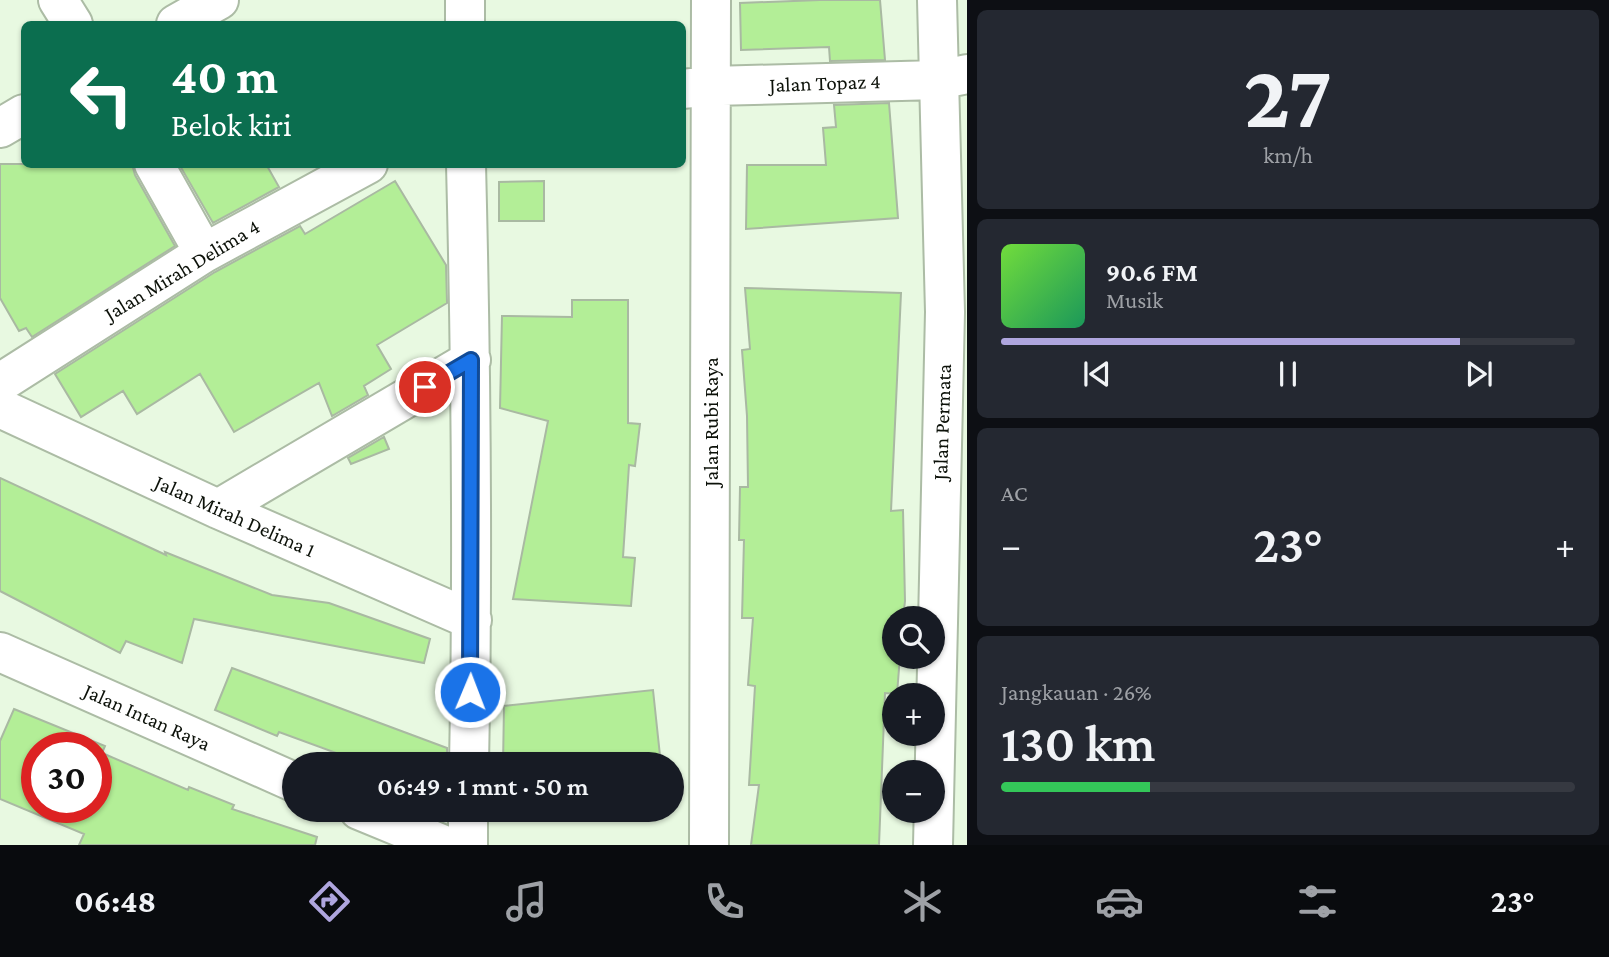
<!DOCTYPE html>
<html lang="id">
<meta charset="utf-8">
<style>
:root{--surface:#171b24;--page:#242831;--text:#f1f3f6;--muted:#9ea1a6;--line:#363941;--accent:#afa6de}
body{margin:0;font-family:"Crimson Pro",serif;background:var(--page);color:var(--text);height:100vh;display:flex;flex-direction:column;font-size:26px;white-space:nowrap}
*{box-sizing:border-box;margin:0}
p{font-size:23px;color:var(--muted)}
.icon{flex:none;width:38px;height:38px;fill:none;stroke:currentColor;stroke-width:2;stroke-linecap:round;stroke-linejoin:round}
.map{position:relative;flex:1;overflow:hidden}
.drawer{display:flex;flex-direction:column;gap:10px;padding:10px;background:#0d0f14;width:642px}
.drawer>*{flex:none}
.banner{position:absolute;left:21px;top:21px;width:665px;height:147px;border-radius:10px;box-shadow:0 2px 5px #0004;background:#0b6e4f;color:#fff;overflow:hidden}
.buttons{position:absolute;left:882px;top:606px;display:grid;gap:14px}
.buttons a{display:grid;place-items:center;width:63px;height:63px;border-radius:50%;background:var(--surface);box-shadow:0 2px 5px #0004;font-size:35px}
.speed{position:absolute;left:21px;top:732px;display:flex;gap:14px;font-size:35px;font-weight:700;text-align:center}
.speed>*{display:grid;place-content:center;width:91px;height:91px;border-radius:50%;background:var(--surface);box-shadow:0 2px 5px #0004;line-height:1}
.speed .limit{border:10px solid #d22;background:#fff;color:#111}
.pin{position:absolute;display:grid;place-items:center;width:60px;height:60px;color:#fff;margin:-30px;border:4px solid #fff;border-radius:50%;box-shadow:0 2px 7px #0007}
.me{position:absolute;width:77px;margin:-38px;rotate:1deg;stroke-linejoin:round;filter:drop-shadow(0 0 5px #0008)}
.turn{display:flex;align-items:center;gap:24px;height:147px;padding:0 35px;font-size:32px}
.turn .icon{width:91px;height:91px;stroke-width:2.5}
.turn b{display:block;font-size:49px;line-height:60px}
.big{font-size:52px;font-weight:600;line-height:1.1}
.drawer .tile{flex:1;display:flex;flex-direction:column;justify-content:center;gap:10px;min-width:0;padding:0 24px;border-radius:10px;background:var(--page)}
.drawer .dial{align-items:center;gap:0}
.dial b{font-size:91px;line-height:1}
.song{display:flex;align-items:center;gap:21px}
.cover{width:84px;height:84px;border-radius:10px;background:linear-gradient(135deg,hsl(100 70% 55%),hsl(150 70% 35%))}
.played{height:7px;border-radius:4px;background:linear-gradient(90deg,var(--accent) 80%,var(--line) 80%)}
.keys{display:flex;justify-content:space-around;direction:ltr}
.heat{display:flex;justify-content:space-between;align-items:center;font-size:38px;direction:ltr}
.charge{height:10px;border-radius:5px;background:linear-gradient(90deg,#34c759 26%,var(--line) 0)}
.trip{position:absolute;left:282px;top:752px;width:402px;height:70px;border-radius:35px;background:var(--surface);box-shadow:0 2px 5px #0004;font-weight:600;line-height:70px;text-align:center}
.tab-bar{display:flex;height:112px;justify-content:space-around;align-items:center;background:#090b0e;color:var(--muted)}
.tab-bar .icon{width:49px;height:49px}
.tab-bar .current{color:var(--accent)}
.tab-bar b{font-size:32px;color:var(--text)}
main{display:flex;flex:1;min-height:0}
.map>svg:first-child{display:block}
</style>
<main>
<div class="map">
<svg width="967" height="845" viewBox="0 0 967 845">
<rect width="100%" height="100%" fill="#e8f9e1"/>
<path fill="#b3ee97" stroke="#a9b9a2" stroke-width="2" fill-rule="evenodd" d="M820,0H880L885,60L830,61L829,47L741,50L740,3Z
M889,103L898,218L746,229L747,165H826L823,128L836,127L834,105Z
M0,164H132L135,175L175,246L32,337L26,328L19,331L0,298Z
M179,164H266L279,187L213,223Z
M395,181L446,265L447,303L377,345L391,369L364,386L368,395L332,416L319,383L234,432L200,374L137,414L123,391L81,417L55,374L215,272L300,226L305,234Z
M544,181V221H499V182Z
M745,288L901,293L891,511L903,510L905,601L903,618H894V656H900L897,694L885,693L879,845H751L759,785H749L755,686L748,685L753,618H742L744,540H739L740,487H748L747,416L742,350L750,349Z
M572,300H628V423L640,424L635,466L629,465L623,557L635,558L631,606L513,599L548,421L500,408L502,316L572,317Z
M384,437L389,449L351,464L348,458Z
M0,478L166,555L165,552L272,595L329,603L430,639L424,663L194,619L182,663L126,641L120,653L0,591Z
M232,668L447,748V765H369L279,732L277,736L215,710Z
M653,690L661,765H503L504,706Z
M14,709L105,746L102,753L188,790L189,787L234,805L232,809L317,837L315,845H79L84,834L0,799V741ZM37,747H96V807H37Z
M498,810H549V818L498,819Z"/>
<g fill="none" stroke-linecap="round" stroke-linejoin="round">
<g stroke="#acbca5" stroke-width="42">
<path id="street" d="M58,0L73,24
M465,0V24
M176,24L219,0
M682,89L712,86L938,80L967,74
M0,128L24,114
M154,164L204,253
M466,164C471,365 473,565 469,765
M0,383L204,253L368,164
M0,408L218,509L472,620
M218,509L471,360
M0,652L294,782
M359,810L444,845
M468,845V810
M709,845L711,0
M933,845L945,312L937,0"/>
</g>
<use href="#street" stroke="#fff" stroke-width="38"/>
</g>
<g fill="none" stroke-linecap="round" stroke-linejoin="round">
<g stroke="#114b97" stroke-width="18">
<path id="route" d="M425,387L471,360L470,692"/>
</g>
<use href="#route" stroke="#1a73e8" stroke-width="12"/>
</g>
<g text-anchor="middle" stroke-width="7" stroke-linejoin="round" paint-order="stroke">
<g font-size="21" fill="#0c1109" stroke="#fff">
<text transform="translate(825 83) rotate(-2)" y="7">Jalan Topaz 4</text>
<text transform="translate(182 270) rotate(-31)" y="7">Jalan Mirah Delima 4</text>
<text transform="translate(711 422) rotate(-90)" y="7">Jalan Rubi Raya</text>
<text transform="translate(942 422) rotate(-88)" y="7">Jalan Permata</text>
<text transform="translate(235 516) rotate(24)" y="7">Jalan Mirah Delima 1</text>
<text transform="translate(147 717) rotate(24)" y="7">Jalan Intan Raya</text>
</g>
</g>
</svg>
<div class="buttons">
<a><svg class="icon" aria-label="search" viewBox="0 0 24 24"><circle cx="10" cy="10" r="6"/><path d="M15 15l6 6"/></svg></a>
<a>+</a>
<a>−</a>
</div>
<div class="speed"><div class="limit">30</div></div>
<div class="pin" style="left:425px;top:387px;background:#d93025"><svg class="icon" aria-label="arrive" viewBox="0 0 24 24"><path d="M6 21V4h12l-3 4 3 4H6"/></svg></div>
<svg class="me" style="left:470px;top:692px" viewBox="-20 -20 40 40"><circle r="17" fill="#1a73e8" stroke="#fff" stroke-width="3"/><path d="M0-11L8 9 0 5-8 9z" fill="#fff"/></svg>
<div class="trip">06:49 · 1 mnt · 50 m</div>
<div class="banner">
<div class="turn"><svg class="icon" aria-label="left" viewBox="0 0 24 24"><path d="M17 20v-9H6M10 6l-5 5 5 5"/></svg><div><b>40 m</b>Belok kiri</div></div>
</div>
</div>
<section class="drawer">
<div class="tile dial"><b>27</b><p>km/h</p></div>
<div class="tile">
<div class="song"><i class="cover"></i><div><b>90.6 FM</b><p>Musik</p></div></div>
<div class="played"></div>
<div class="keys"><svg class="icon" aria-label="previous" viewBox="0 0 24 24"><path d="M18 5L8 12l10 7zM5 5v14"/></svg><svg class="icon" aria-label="pause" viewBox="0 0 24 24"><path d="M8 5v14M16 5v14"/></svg><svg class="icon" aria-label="next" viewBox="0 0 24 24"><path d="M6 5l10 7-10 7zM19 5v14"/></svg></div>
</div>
<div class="tile"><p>AC</p>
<div class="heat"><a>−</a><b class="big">23°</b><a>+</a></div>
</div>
<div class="tile"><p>Jangkauan · 26%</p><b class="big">130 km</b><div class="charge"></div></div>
</section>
</main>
<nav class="tab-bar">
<b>06:48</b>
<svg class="icon current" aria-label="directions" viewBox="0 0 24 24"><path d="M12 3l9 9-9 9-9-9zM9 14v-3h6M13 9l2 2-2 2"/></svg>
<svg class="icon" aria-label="music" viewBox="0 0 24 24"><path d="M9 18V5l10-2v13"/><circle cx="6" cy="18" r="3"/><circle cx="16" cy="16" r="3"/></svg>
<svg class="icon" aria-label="phone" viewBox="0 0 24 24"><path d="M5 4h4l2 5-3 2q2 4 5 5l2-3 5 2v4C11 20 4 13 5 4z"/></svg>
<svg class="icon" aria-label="climate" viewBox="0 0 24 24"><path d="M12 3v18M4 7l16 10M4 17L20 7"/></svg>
<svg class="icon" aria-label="car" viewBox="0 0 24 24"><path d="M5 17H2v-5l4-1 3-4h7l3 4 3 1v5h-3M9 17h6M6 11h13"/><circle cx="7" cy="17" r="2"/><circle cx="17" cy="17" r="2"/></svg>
<svg class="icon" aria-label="filters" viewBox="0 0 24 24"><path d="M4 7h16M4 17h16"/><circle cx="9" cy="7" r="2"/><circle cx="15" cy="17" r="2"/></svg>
<b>23°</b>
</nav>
